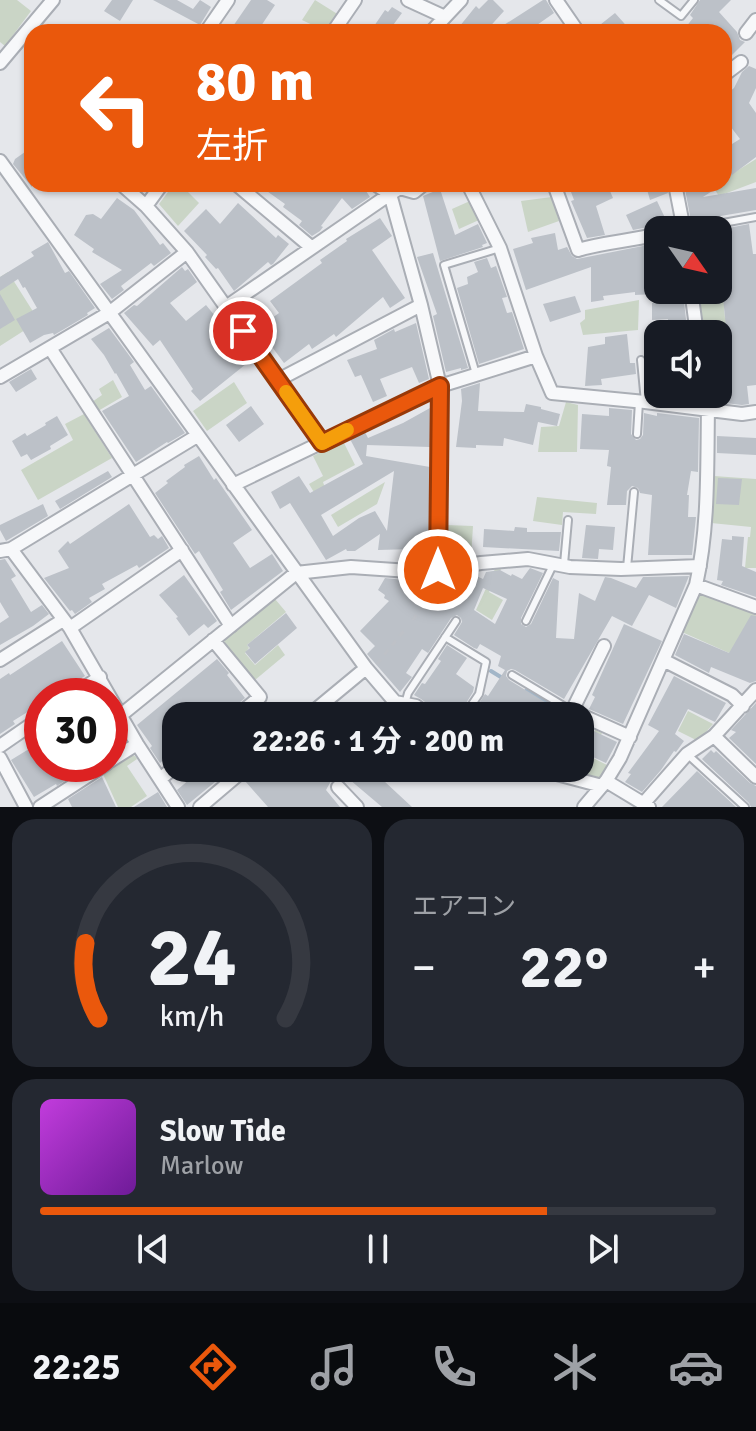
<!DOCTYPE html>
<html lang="ja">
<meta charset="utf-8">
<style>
:root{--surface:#171b24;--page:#242831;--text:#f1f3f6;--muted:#9ea1a6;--line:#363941;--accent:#ea580c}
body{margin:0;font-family:Signika,"Noto Sans JP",sans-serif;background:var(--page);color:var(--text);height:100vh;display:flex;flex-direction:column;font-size:30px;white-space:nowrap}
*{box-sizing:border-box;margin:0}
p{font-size:26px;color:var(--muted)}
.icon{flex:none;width:44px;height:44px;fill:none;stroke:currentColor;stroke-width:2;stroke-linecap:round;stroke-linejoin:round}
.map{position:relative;height:807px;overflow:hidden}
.panel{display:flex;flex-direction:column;gap:12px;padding:12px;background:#0d0f14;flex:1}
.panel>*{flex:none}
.top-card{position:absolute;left:24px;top:24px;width:708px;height:168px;border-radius:24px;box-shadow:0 2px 6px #0004;background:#ea580c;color:#fff;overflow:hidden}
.needle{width:52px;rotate:124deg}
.fabs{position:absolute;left:644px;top:216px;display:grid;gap:16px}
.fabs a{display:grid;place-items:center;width:88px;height:88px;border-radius:16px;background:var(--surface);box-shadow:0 2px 6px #0004;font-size:40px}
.speed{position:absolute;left:24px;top:678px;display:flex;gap:16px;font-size:40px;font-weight:700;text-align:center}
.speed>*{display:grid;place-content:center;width:104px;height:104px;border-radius:50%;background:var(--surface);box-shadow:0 2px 6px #0004;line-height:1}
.speed .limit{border:12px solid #d22;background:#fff;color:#111}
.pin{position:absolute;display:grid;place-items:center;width:68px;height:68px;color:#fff;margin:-34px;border:4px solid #fff;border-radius:50%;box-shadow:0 2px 8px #0007}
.me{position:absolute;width:88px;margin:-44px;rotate:0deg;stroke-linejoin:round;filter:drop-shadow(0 0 6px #0008)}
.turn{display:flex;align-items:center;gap:28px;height:168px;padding:0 40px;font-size:36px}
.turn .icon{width:104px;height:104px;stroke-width:2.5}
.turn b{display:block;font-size:56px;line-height:68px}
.big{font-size:60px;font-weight:700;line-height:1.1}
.panel .card{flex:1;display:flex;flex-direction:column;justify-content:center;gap:12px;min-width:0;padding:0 28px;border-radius:24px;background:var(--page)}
.panel .dial{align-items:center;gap:0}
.dial svg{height:208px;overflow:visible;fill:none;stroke:var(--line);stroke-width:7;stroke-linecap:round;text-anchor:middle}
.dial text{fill:var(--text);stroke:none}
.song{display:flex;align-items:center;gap:24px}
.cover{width:96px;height:96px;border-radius:12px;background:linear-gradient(135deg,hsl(290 70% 55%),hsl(280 70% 35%))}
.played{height:8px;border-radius:4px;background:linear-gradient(90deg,var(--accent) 75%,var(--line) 75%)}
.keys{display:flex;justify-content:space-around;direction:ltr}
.heat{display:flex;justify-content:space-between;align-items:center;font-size:44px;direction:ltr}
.panel .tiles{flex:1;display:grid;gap:12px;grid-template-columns:1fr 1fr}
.card:last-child{grid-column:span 2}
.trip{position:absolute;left:162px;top:702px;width:432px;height:80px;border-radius:24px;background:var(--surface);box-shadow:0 2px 6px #0004;font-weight:700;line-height:80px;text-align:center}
.tab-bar{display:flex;height:128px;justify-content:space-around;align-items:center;background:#090b0e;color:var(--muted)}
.tab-bar .icon{width:56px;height:56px}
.tab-bar .selected{color:var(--accent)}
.tab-bar b{font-size:36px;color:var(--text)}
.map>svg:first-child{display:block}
</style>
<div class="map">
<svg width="756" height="807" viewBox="0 0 756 807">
<rect width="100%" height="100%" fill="#e5e7eb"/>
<path fill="#cad5c6" d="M0,0H17L31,11L5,46L0,42Z
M315,0L339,15L327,32L302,20Z
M756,159V182L719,196L715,190L725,184L724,179Z
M174,184H180L199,203L178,226L159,204Z
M552,197L559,221L528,232L521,201Z
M470,201L479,220L459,229L452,209Z
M8,272L39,321L0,346V277Z
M736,290L738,306L724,308L725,318H732L733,325L721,326L723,344H718V334H702L698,292Z
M639,300L638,330L583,335L580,323L585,319V310Z
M113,380L122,397L98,411L92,402L102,395L99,389Z
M234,382L247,403L207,431L193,411Z
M566,402L578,405L577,452H538L541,427L559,426Z
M84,414L112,458L38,500L21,470L73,440L65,424Z
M343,441L355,465L323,482L325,488L315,494L309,484L323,476L313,456Z
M714,476L756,479V568H745L748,537H750L751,527L711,523Z
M385,482L377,504L338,527L331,515Z
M537,497L597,503L596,514L563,512L562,525L533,521Z
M446,525L473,526L471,557L446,560Z
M495,569H501L489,592L503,600L492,620L476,610Z
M703,594L756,615V665L682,632L697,597Z
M275,599L286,612L247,645L249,648L245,653L255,665L278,645L285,655L255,680L223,640Z
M688,711L713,724L698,741L678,731Z
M595,730L602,733L591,757L607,765L601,778L576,772L578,768H580V764Z
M130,755L135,756L137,759L127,766L147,796L131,807H118L103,774Z"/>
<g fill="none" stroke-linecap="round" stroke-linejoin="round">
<path stroke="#a2b6c8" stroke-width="4" d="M491,671L504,679
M526,691L571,715"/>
</g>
<path fill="#bcc1c8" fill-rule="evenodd" d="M112,0H133L120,21L104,11Z
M153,0H177L193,9L200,0L211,7L200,25Z
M251,0H267L275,5L257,32H229Z
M488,0H493L504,11L485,32H455L476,6L479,9Z
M543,0H546L554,13L527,32H493Z
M700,0H731L719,12L737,32L740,40L745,42L724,63V32H682L693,18L690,15Z
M392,7L402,13L388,32H370L385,10L388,12Z
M615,13L632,32H591Z
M749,66L756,69V88L749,103L756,113V157L724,181V149L740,139L724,118V96L734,88L742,72Z
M32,147V187L13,164L15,159Z
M257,184H351L350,185L356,190L362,185L370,197L352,209L342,198L321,226L323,227L320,231L312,236L299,225L302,221L283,207L285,204Z
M593,184H607L613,198L596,206L605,235L587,238L571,201L574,200L571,192Z
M653,184H666L668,193L650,200L646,186Z
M684,184H723L703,197L756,188V210L691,221Z
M440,189L455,235L478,224L487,243L482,245L483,247L440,261L423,196Z
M117,198L134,210L160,245L163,243L171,253L154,266L151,263L121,286L124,290L112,299L100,284L122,270L92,252L94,249L74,235L86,215L93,214L101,219Z
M657,201L666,220L658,225L633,230L626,215Z
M238,203L276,238L278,235L289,244L273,264L271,265L268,262L234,291L218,268L216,269L205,257L207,255L184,231L206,209L220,224Z
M380,218L392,236L372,250L405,298L390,308L383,297L336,337L334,334L312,349L309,344L284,363L258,328L279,313L270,301L322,263L320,260L347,241L346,239Z
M749,224L753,254H756V385L747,386L749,404L742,405L716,402L715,394H718V391H721L723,363H720L719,345L723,344L722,327L726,326L722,289H718V230Z
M555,233L558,250L567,247L572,256L577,259L658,243V255H653L655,294L635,295V292L603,296L604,300L591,302V267L526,290L513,249L533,243L531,238Z
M48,242L65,273L69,271L95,308L87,313L88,315L54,335L53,333L44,335L30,343L16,319L37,308L25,287L23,288L18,279L0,291V277L34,256L31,252Z
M433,253L468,368L461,370V368L446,372L433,316L437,314L417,257Z
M487,258L491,268L496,266L507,297L502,298L507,313L512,312L524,349L479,364L457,288L468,284L467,277L478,272L474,262Z
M182,267L185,271L188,269L197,282L170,303L186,321L206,305L251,360L200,401L191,391L193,389L160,340L153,346L124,313L134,305L137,306Z
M0,294L15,320L0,329Z
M575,296L581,312L550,322L543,304Z
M684,302L687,328L667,329L668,319L652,320V303Z
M416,323L429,379L419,383L412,367L380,379L387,396L373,402L361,375L355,377L347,360L377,349L374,340L394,329L395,332Z
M109,328L134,362L130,365L145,390L151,386L185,433L168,443L167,442L136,462L102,411L129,396L116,373L115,374L104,355L91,339Z
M627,334L630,363H635L636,374L601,379L602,385L585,386L588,347L605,344V337Z
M31,369L37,379L16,392L9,382Z
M480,383L478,411L524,412L526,404L541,407V409L560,414L557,426L538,422L533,445L504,438L503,446L476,445V448L456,447L462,401L461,389Z
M251,406L264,424L239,442L226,425Z
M430,408V447L367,445L366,456L430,467L429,556L410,555L414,549L378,550L380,534L355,551H347L346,549L326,560L290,503L280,509L271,492L299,476L310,493L363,464L350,439L365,432L368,438L403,423ZM394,471L387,531L375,511L359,518L333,536L321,515Z
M609,408L632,410L631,434L636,440L640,439L643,435L644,413L657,416V413L699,418L698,472L691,471L687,495H689L688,517H696L692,555H648L652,495L640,493L638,488L632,486L627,491L626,505H607L611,467L607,466L609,450L580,449L582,414L609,416Z
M57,416L68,435L50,446L51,449L31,460L27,454L21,457L12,441L25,433L27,436L46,425L45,423Z
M717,436L756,438V455L717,453Z
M199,456L214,480L216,478L252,530L233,543L250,568L272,554L283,571L231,610L220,592L223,590L199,551L195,554L155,493L168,483L166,481L185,467L184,465Z
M108,471L112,477L60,509L55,501Z
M718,478L742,479L739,505L716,504Z
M43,504L48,516L6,541L0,530V525Z
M129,504L150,537L154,535L158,539L162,536L169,548L139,568L137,565L102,584L105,589L89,598L92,602L75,614L72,610L70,611L44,578L69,568L58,551L68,541L70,544Z
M586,525L615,527L613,550L599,549L598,559L582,558Z
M515,527L527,528V532H561L559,551L483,547L484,529L514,531Z
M732,536L744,537L742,566L756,572V597L721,585L723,581L717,580L722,539L732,540Z
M5,559L16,576L11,579L31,612L42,605L49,614L33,626L0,645V623L9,617L0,602V560Z
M530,568L543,573L521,618V624L526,627L531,624L553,578L559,581L556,638L574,639L579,593L595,601L605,577L611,578L636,588L643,577L689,576L676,608L649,595L632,626L612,616L564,699L515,670L511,669L507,671L506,676L509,680L558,710L555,716H471L485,694L488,696L505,670L498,666L501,656L480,644L477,649L474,648L454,635L462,622L461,618L457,615L451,618L428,653L422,649L406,673L412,677L400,692L367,654L375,646L360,631L389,601L384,598L385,595L378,590L385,578L404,580L416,587L420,581L430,580L441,589L447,578L464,575L470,578L472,574L483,579L486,572L500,570L511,576L512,574L522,579ZM483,588L507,599L495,624L474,610Z
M184,575L217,621L208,628L204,624L189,636L176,618L178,617L159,595Z
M286,613L297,628L255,664L245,652L250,648L247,645Z
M751,615L756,616V681L750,683L711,667L709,673L675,655L684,634L729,653Z
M624,624L662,641L623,724L589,709L595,697L592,695Z
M62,641L85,676L67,687L63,696H42V703L13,721L15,724L0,734V679L9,673L10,675Z
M447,645L467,658L456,674L474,687L473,692L458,716H443L421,699L414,695L422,683L425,684L441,661L438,659Z
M217,659L229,673L227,675L245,698L234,707L232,704L218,716H176V749L160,763L150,748L152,746L137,725Z
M674,676L726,703L715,722L688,709L675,734L684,741L676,752L674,751L661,770L642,792L625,782L631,774L628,773L659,731L648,725Z
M756,703V764L729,738L736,732L731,730Z
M110,717L124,740L110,749Z
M581,725L617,742L606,763L580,751Z
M42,741V764H90L57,786L56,784L34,797L11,760Z
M711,750L714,753L716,751L750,783L756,786V807H751L749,803L705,762L702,759Z
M203,768H232L187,805L177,790Z
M255,768H370L412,807H382L343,774L331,781L326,790L340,807H268L245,781L252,774Z
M697,771L736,807H662Z
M102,777L116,807H72L68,799Z
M158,792L167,807H134Z"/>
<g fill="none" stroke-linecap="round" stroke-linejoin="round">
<g stroke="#aaaeb5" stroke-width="10">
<path id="service" d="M659,0L681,16L694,0
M685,230L756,217
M641,360L645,402
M476,374L444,265L500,248
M637,434L639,402
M564,564L568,520
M627,568L634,492
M526,621L553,565
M445,637L486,662L479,694L464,716
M512,675L572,711
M405,704L408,693L456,621
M687,754L745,807"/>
</g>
<g stroke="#aaaeb5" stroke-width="16">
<path id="minor" d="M408,0L445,17
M556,0L578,32
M206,32L228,0
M333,32L355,0
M431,32L461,0
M746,33L756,20
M0,63L53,0
M724,75L741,62
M0,161L366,668L308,716
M121,184L146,206L187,252L322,443
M236,184L311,247
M375,184L390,194L421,305L440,386L438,570
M468,184L500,248L536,356
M564,184L555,187L578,250C604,242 631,241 658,234
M675,184L684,230
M146,206L162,184
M691,290L697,334
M226,307L390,194L400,188L414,192L424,184
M50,348L231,626
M0,377L109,313L187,252
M278,380L421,305
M233,485L440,386L536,356L552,393L645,402L742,414L756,412
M11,549L70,628L137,744L178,807
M0,551L11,549L197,436
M696,585L756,607
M70,628L182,550
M213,640L260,697L237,716
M604,646L572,711L630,737
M0,660L63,620
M663,660L732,695L743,706
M366,668L395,702L416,706L429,716
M72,696L100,677
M121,715L296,573L351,567L424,572L481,563L528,559L570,567L621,569L700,566
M714,736L756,777
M0,746L42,717
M0,758L26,807
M110,761L137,744
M534,768L602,786
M160,779L176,766
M606,781L649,807
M338,787L357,807
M643,804L687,754L714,736L756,690
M40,807L106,764
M200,807L246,768
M584,807L606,781L620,758L696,585C709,527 707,467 708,408L706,394"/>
</g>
<path stroke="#bec1c7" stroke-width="3" stroke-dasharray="6 6" stroke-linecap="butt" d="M413,620L436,584
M377,664L407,627"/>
<use href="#service" stroke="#f7f8fa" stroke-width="6"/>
<use href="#minor" stroke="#f7f8fa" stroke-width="12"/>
</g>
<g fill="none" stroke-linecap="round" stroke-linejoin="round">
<g stroke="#983908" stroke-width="20">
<path id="route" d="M243,331L322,443L440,386L438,570"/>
</g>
<use href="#route" stroke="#ea580c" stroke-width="14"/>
<path stroke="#f59e0b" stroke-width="14" d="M286,392L322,443L347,430"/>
</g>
</svg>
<div class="fabs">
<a><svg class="needle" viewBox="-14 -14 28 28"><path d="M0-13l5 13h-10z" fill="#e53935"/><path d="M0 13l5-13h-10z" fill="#9ea1a6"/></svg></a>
<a><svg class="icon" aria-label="sound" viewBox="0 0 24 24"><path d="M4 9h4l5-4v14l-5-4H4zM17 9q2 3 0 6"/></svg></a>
</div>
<div class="speed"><div class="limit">30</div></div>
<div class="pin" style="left:243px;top:331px;background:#d93025"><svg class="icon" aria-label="arrive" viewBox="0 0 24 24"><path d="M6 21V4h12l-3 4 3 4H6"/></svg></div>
<svg class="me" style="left:438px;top:570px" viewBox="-20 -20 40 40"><circle r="17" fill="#ea580c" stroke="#fff" stroke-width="3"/><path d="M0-11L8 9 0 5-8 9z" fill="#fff"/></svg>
<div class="trip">22:26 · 1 分 · 200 m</div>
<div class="top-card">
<div class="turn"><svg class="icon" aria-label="left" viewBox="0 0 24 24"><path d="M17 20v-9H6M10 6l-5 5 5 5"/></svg><div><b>80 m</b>左折</div></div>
</div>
</div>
<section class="panel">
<div class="tiles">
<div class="card dial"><svg viewBox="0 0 100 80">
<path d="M14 69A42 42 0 1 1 86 69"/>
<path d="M14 69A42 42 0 0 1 9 40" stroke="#ea580c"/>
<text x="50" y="56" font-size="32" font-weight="700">24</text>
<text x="50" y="72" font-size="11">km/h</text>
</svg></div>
<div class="card"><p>エアコン</p>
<div class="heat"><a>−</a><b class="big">22°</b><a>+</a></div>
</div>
<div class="card">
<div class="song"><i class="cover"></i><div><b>Slow Tide</b><p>Marlow</p></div></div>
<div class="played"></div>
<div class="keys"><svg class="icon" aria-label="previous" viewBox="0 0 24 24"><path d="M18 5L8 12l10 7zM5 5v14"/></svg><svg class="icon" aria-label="pause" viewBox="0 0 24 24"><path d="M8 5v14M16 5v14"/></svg><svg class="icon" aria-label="next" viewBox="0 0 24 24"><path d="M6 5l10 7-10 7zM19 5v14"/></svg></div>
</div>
</div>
</section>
<nav class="tab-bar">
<b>22:25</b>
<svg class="icon selected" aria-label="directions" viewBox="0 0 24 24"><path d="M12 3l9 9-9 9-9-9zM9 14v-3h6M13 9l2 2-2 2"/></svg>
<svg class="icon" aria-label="music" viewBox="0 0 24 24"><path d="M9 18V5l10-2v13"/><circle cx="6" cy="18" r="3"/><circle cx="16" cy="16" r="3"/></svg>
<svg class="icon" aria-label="phone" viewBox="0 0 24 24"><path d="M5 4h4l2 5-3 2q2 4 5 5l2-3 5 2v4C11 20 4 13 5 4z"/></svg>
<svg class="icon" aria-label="climate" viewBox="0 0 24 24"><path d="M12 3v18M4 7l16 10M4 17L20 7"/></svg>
<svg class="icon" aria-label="car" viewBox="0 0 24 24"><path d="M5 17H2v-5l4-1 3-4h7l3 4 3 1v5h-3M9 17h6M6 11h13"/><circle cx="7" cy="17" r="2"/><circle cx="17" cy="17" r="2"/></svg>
</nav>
